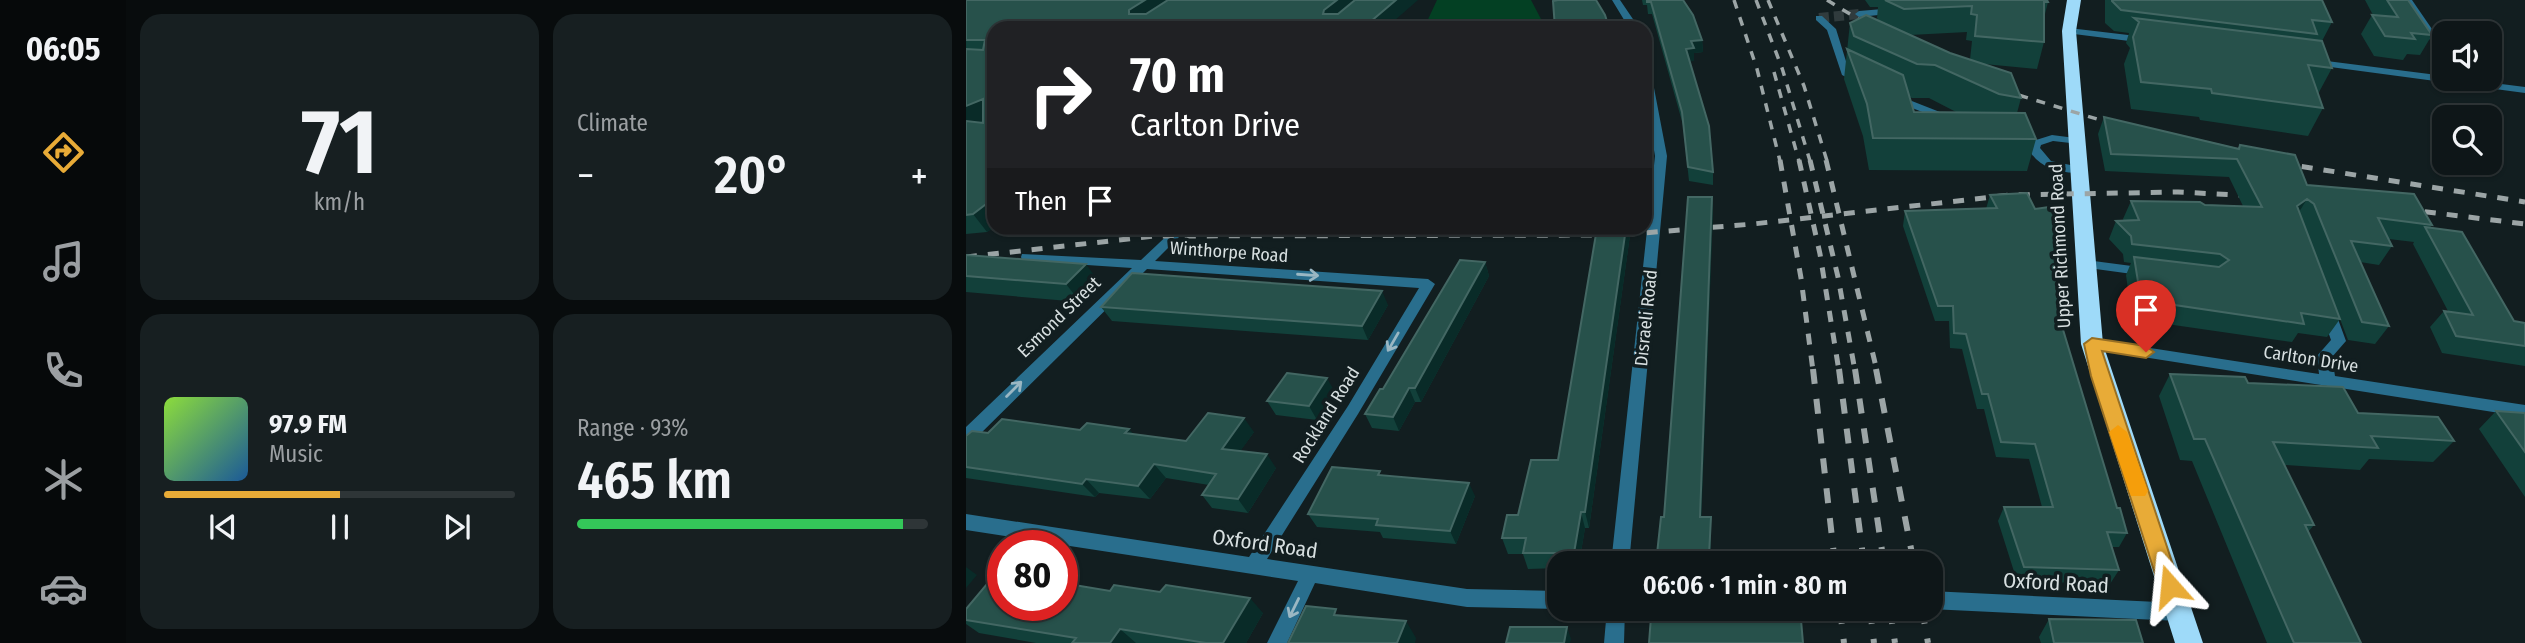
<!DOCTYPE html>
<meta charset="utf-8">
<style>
:root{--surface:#0e1618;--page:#171f21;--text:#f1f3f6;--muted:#9b9fa2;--line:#2e3537;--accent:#e8ab37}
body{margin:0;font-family:"Fira Sans Condensed",sans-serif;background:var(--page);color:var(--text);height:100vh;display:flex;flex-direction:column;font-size:26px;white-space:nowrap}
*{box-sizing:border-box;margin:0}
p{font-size:23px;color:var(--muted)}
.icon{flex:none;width:38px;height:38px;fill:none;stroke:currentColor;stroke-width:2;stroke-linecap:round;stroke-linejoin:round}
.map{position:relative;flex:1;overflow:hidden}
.drawer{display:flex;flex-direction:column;gap:14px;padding:14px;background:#080c0d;width:840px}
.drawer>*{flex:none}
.top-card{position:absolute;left:21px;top:21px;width:665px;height:214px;border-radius:21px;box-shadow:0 2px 5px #0004,0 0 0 2px var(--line);background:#202124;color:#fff;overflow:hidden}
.tools{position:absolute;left:1466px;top:21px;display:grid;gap:14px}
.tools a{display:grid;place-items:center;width:70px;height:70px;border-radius:14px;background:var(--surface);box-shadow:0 2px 5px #0004,0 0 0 2px var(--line);font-size:35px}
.speed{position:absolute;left:21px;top:530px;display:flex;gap:14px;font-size:35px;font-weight:700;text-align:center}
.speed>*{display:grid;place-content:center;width:91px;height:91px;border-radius:50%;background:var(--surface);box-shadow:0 2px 5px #0004,0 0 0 2px var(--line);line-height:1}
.speed .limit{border:10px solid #d22;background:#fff;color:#111}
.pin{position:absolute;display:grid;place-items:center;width:60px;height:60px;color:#fff;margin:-72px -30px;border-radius:50% 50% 50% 0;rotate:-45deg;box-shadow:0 0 7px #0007}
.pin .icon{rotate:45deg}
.me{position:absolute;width:77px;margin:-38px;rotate:342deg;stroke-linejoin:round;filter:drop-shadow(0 0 5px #0008)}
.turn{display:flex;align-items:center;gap:24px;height:147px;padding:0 28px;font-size:32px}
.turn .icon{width:91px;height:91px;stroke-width:2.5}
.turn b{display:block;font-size:49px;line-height:60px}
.then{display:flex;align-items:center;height:66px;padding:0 28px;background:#0003;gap:14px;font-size:26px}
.big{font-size:52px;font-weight:600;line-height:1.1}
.drawer .tile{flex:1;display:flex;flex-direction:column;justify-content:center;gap:10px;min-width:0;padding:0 24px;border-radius:21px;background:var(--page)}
.drawer .dial{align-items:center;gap:0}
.dial b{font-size:91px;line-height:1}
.song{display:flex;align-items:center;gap:21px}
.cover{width:84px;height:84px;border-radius:10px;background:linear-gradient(135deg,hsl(90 70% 55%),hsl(210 70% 35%))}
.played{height:7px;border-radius:4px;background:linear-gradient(90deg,var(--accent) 50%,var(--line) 50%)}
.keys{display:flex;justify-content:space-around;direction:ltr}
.heat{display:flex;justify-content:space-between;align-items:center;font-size:38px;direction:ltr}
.charge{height:10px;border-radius:5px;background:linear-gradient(90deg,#34c759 93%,var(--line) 0)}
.drawer .tiles{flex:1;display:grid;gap:14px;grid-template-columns:repeat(2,1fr)}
.trip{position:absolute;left:581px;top:551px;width:396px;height:70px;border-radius:21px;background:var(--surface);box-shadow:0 2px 5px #0004,0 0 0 2px var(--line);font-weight:600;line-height:70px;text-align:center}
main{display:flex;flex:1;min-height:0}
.dock{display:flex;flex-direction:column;width:126px;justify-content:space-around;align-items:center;background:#06090a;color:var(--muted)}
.dock .icon{width:49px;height:49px}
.dock .current{color:var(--accent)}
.dock b{font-size:32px;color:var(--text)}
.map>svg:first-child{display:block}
</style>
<main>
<nav class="dock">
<b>06:05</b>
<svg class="icon current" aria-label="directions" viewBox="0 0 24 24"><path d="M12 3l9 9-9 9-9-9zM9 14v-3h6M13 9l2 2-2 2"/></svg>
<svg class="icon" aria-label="music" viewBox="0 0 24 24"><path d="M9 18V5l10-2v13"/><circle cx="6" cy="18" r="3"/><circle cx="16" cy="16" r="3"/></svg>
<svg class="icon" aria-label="phone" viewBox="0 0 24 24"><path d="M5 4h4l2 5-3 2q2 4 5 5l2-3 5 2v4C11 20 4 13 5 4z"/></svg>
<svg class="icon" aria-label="climate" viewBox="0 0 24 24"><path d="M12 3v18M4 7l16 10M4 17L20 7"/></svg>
<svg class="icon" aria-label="car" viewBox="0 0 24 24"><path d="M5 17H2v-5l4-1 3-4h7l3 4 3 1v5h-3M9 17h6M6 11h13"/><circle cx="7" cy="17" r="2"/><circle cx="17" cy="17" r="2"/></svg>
</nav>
<section class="drawer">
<div class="tiles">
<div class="tile dial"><b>71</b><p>km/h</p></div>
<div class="tile"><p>Climate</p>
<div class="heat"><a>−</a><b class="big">20°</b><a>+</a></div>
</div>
<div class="tile">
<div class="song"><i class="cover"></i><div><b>97.9 FM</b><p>Music</p></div></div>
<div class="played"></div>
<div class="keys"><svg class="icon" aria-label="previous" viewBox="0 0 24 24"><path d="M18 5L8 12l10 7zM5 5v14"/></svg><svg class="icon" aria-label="pause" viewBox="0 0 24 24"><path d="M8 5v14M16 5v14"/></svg><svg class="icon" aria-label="next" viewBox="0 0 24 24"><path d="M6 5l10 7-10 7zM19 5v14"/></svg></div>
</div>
<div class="tile"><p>Range · 93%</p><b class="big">465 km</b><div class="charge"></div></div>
</div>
</section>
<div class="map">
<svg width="1559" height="643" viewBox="0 0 1559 643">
<rect width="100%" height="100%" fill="#121e20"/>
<path fill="#034023" d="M471,0H565L576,21L586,20L587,28H458Z"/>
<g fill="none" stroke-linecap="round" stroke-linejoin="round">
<path stroke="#303b3d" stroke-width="10" stroke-dasharray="10 5" stroke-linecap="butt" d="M853,18L893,14"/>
<path fill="#296e8d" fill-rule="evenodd" d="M646,0H654L673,28H663Z
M1438,0H1446L1479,48V59L1476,58Z
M929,8L933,11L932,13L893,17L889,14L893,11Z
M850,16H856L870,29L883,71L898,78V82H890L876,75L861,30L850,20Z
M1103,28L1179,37L1184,40L1179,43L1100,33V29Z
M1345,59L1479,76V79H1496L1559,87V93L1342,64L1340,62Z
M679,64L684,67L701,156L663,564H645L689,156L679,96Z
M928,94L984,116L985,118L980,121L976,120L924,99L923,97Z
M1086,135L1117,139L1119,141L1113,144L1087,141L1075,145L1074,148L1085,161L1119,168V172C1098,175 1072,169 1062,148L1064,145L1048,139L1053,136L1070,140Z
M209,228H222L189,261L462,279L469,284L392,414L301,559L501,589L593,591V609L501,607L349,583L321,643H301L332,581L0,530V514L283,557L382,406L453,288L181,269L6,442L0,443V427L166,268L61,261L56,260L55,257L56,254L175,260Z
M1120,260L1181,268L1188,272L1181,276L1115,267L1113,264L1115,261Z
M1362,306L1369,311L1380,341L1366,357L1369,376L1559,405V417L1126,349L1119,344L1126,339L1353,374L1351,356L1365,340L1355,311Z
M964,591L1213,603L1220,606L1222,612L1220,618L1213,621L964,609Z
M641,609H659L658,643H638Z"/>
<path fill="#9edaf9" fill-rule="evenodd" d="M1101,0H1115L1110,31L1137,344L1237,643H1209L1115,344L1096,31Z"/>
<path stroke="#9ca5a6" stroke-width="3.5" stroke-dasharray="9 9" stroke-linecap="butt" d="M768,0L791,69L814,161
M790,0L816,68L844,161
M802,0L838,86L861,161
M861,0L910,30
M808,72L833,161
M1036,90L1157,127"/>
<path stroke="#9ca5a6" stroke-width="5" stroke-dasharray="11 11" stroke-linecap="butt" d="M814,160L835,278L847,371
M833,160L854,254L873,371
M844,160L872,277L889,371
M860,160L911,371
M1314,163L1559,202
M1437,209L1559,224
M0,257L189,236L653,235L787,224L1044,195L1212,192L1291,196"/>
<path stroke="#9ca5a6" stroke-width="6" stroke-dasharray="15 15" stroke-linecap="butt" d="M847,369L869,564
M873,369L898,564
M889,369L918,564
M910,369L948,564
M874,609L878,643
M904,609L908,643
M924,609L929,643
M956,609L962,643"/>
</g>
<path fill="#12403a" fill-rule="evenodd" d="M0,0L28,28V227L21,232L0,234Z
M676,0H717L736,40L737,52L728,53V61H723L747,172V185L723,181L717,125L686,14H682L681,5H677Z
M899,0H1081L1082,2L1078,18V42L1071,69L1018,64L1055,98L1051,113L1070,139L1061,171L903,170L897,136L878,79L884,23L913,21L911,18L912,7H904ZM1001,32L1000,40L1006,41L1004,60L984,53L944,35ZM944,97L946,98H963L992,113L948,112Z
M1139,0H1356L1366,22L1356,41L1366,68L1352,94L1357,108L1342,136L1234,120L1233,117L1165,109L1158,64L1164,48L1160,43L1163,33L1148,31L1139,23Z
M1399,0H1442L1466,35L1454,55L1441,54L1437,60L1408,56L1395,34L1406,15H1407Z
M1138,117L1272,148L1274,145L1341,185L1466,225L1464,228L1548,321L1559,323V366L1476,353L1464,327L1478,311H1482L1447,244L1448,242L1423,239L1426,246L1413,265L1394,262L1423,326L1409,344L1382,340L1374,319L1361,337L1332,333L1326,342L1166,319L1160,275L1165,263L1158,262L1157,254L1143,239L1150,221H1158L1157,219L1165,201L1277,206L1263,177L1139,171L1132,134Z
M1024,195L1095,323L1151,508L1161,533L1153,547H1146L1153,570L1144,584L1051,581L1032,521L1038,507H1076L1063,459L1030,457L1018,409H1011L996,349L984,348L983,321H969L937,226L939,211L1020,209Z
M746,197L747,211L735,517L745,531L744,564H692L691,554L698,517Z
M631,228H665L623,528H619L613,564H593V568L562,569L557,554H542L536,538L592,460Z
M0,255L133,282L114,302L0,292Z
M519,262L523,276L455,402H449L433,431L406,428L399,414L417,389Z
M422,305L402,340L146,321L135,307Z
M1204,374L1282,383L1392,413L1488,441L1467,462L1403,459L1394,470L1319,465L1348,525L1342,532L1395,643H1301L1226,461L1214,460L1193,396Z
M369,392L351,420L310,415L301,401Z
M1530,411L1559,413V497L1513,429Z
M114,430L168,435L220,441L288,432L274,451L310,468L282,513L246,508L236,495L243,485L200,478L184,499L133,493L129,497L0,478V436L22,433Z
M416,476L509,496L490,544L417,538L414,532L351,527L342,514Z
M144,591L297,613L280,643H70L13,633L0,624V609Z
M1083,619L1177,643H1075L1073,637Z"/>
<path fill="#092b28" d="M179,0H210L171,28L163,14V10Z
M371,0H395L363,26L357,14L358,10Z
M430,0H452L420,28H397Z
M736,40L737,52L728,53V61L720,62V49L725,41Z
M17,99L28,116L0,128V106Z
M746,197L747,211L735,531L734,517Z
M28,198V227L21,232L7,214Z
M1341,199L1330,217L1331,206Z
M660,228H665L623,528L619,512Z
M519,262L523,276L455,402L449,388Z
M120,264L133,282L114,302L100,284Z
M416,291L422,305L402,340L396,326Z
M361,378L369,392L351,420L343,406Z
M443,388L449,402L433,431L427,417Z
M278,418L288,432L266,463L256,449Z
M163,429L175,442L159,433Z
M301,454L310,468L282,513L272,499Z
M188,464L200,478L184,499L172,486Z
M120,479L133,493L129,497L116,484Z
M503,483L509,496L490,544L484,531Z
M615,512L619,528L613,564H611L608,553Z
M0,567L11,575L0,588Z
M284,598L297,613L280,643H257Z
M440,621L450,638L449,643H431Z
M601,627L605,639L604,643H598Z
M154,629L170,643H144Z"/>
<path fill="#27514b" stroke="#436763" stroke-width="2" d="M0,0H179L163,10V14H180L202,0H371L358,10L357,14H372L389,0H430L397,28H28V198L7,214L0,215V121L17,123V99L0,106V49L17,50L19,40H0Z
M592,0H630L639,15L643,28H589L587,1Z
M681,0H717L727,15L736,40L725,41L728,48L720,49L743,126L747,172L722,167L716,112L685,2H681Z
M919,0H1081L1082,2H1078V42L1009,36L1011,15L1005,14L1006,6L938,9Z
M1146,0H1356L1366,22L1346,20L1351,34L1155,10L1146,1Z
M1421,0H1442L1466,35L1445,33L1449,39L1419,36L1406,15L1432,17Z
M900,15L984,53L1045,73L1055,98L1033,94L969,65L951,64L888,36L884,23Z
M1168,18L1356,41L1366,68L1342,65L1357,108L1246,93L1245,89L1175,82L1167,37L1173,22Z
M881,49L937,75L948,112L1059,113L1070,139L907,138L901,104Z
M1138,117L1273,149L1274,145L1329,155L1341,185L1448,194L1466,225L1412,218L1426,246L1385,241L1423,326L1396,322L1348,204L1341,199L1331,206L1374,319L1335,313L1338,324L1175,300L1168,257L1253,267L1263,260L1254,254L1166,244L1165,236L1150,221L1173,220L1165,201L1234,202L1239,205L1296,207L1271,159L1145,154Z
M1061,193L1069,209L1091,206L1095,323L1151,508H1154L1161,533L1141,532L1153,570L1058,567L1038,507H1087L1069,444L1035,442L1022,394H1016L1000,334L988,333L987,306H972L939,211L1031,208L1024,195Z
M722,197H746L734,517H745L743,555L691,554L695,517H698Z
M1459,227L1496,232L1548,321L1559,323V346L1490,336L1478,311L1507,315Z
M631,228H660L619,512H615L608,553H557L560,538H536L541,515H552L565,460H592Z
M0,255L120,264L100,284L0,276Z
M494,260L519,262L449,388H443L427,417L399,414L414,389H417Z
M166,273L416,291L396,326L135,307Z
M321,373L361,378L343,406L301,401Z
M1204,374L1279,377L1282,383L1377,387L1392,413L1472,417L1488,441L1405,436L1412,448L1307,442L1348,525H1339L1395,643H1328L1239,439H1228Z
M1530,411L1559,413V452Z
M242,413L278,418L256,449L301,454L272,499L236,495L250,474L188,464L172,486L120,479L116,484L0,467V436L6,431L22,433L36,419L114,430L121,423L163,429L159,433L220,441Z
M366,467L414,471L412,475L503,483L484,531L410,525L412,519L342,514Z
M31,572L37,573V606H96V583L144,591L148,585L194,592L200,585L284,598L257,643H240L154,629L144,643H106L110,638L0,620V609Z
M340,606L370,609L368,615L440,621L431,643H322Z
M685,617L835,620L837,643H683Z
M1083,619L1170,620L1177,643H1088Z
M544,627H601L598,643H540Z"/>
<defs><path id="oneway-shaft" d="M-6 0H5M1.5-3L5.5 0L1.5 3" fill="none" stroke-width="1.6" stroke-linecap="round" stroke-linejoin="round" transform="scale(1.75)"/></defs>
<g stroke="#9ab7c3">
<use href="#oneway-shaft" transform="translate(342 275) rotate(4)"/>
<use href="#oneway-shaft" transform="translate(427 342) rotate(120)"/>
<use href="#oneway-shaft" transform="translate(48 389) rotate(-45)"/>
<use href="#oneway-shaft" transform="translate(328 608) rotate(116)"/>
</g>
<path fill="#e8ab37" stroke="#976f24" stroke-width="2" d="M1126,338L1180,346L1188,352L1180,358L1136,351L1214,586L1211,592L1204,595L1196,592L1193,586L1125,376L1118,344Z"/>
<path fill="#f59e0b" d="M1152,425L1161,432L1182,491L1179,496H1165L1163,491L1143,432Z"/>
<g text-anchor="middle" stroke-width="7" stroke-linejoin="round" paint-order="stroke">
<g font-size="18" fill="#d7dfe0" stroke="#121e20">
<text transform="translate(1094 246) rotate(-93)" y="6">Upper Richmond Road</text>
<text transform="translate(263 252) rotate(4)" y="6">Winthorpe Road</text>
<text transform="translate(93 317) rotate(-44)" y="6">Esmond Street</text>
<text transform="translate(680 318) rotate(-84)" y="6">Disraeli Road</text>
<text transform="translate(1345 359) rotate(9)" y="6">Carlton Drive</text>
<text transform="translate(360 415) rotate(-58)" y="6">Rockland Road</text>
</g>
<g font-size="21" fill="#d7dfe0" stroke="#121e20">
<text transform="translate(299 544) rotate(8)" y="7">Oxford Road</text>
<text transform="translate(1090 583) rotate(3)" y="7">Oxford Road</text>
</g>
</g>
</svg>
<div class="tools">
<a><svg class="icon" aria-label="sound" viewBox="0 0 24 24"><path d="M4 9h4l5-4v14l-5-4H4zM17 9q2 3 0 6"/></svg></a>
<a><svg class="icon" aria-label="search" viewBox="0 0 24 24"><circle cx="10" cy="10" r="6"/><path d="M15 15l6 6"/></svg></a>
</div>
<div class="speed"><div class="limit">80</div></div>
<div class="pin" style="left:1180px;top:352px;background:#d93025"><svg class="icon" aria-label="arrive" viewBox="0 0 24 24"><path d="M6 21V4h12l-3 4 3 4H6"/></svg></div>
<svg class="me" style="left:1204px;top:586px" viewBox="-20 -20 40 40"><path d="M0-17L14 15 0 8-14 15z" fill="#e8ab37" stroke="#fff" stroke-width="4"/></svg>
<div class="trip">06:06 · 1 min · 80 m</div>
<div class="top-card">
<div class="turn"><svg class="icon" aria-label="right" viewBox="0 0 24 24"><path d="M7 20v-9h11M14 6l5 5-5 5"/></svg><div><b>70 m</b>Carlton Drive</div></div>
<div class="then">Then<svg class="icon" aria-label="arrive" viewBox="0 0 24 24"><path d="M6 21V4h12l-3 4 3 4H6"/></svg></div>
</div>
</div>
</main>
